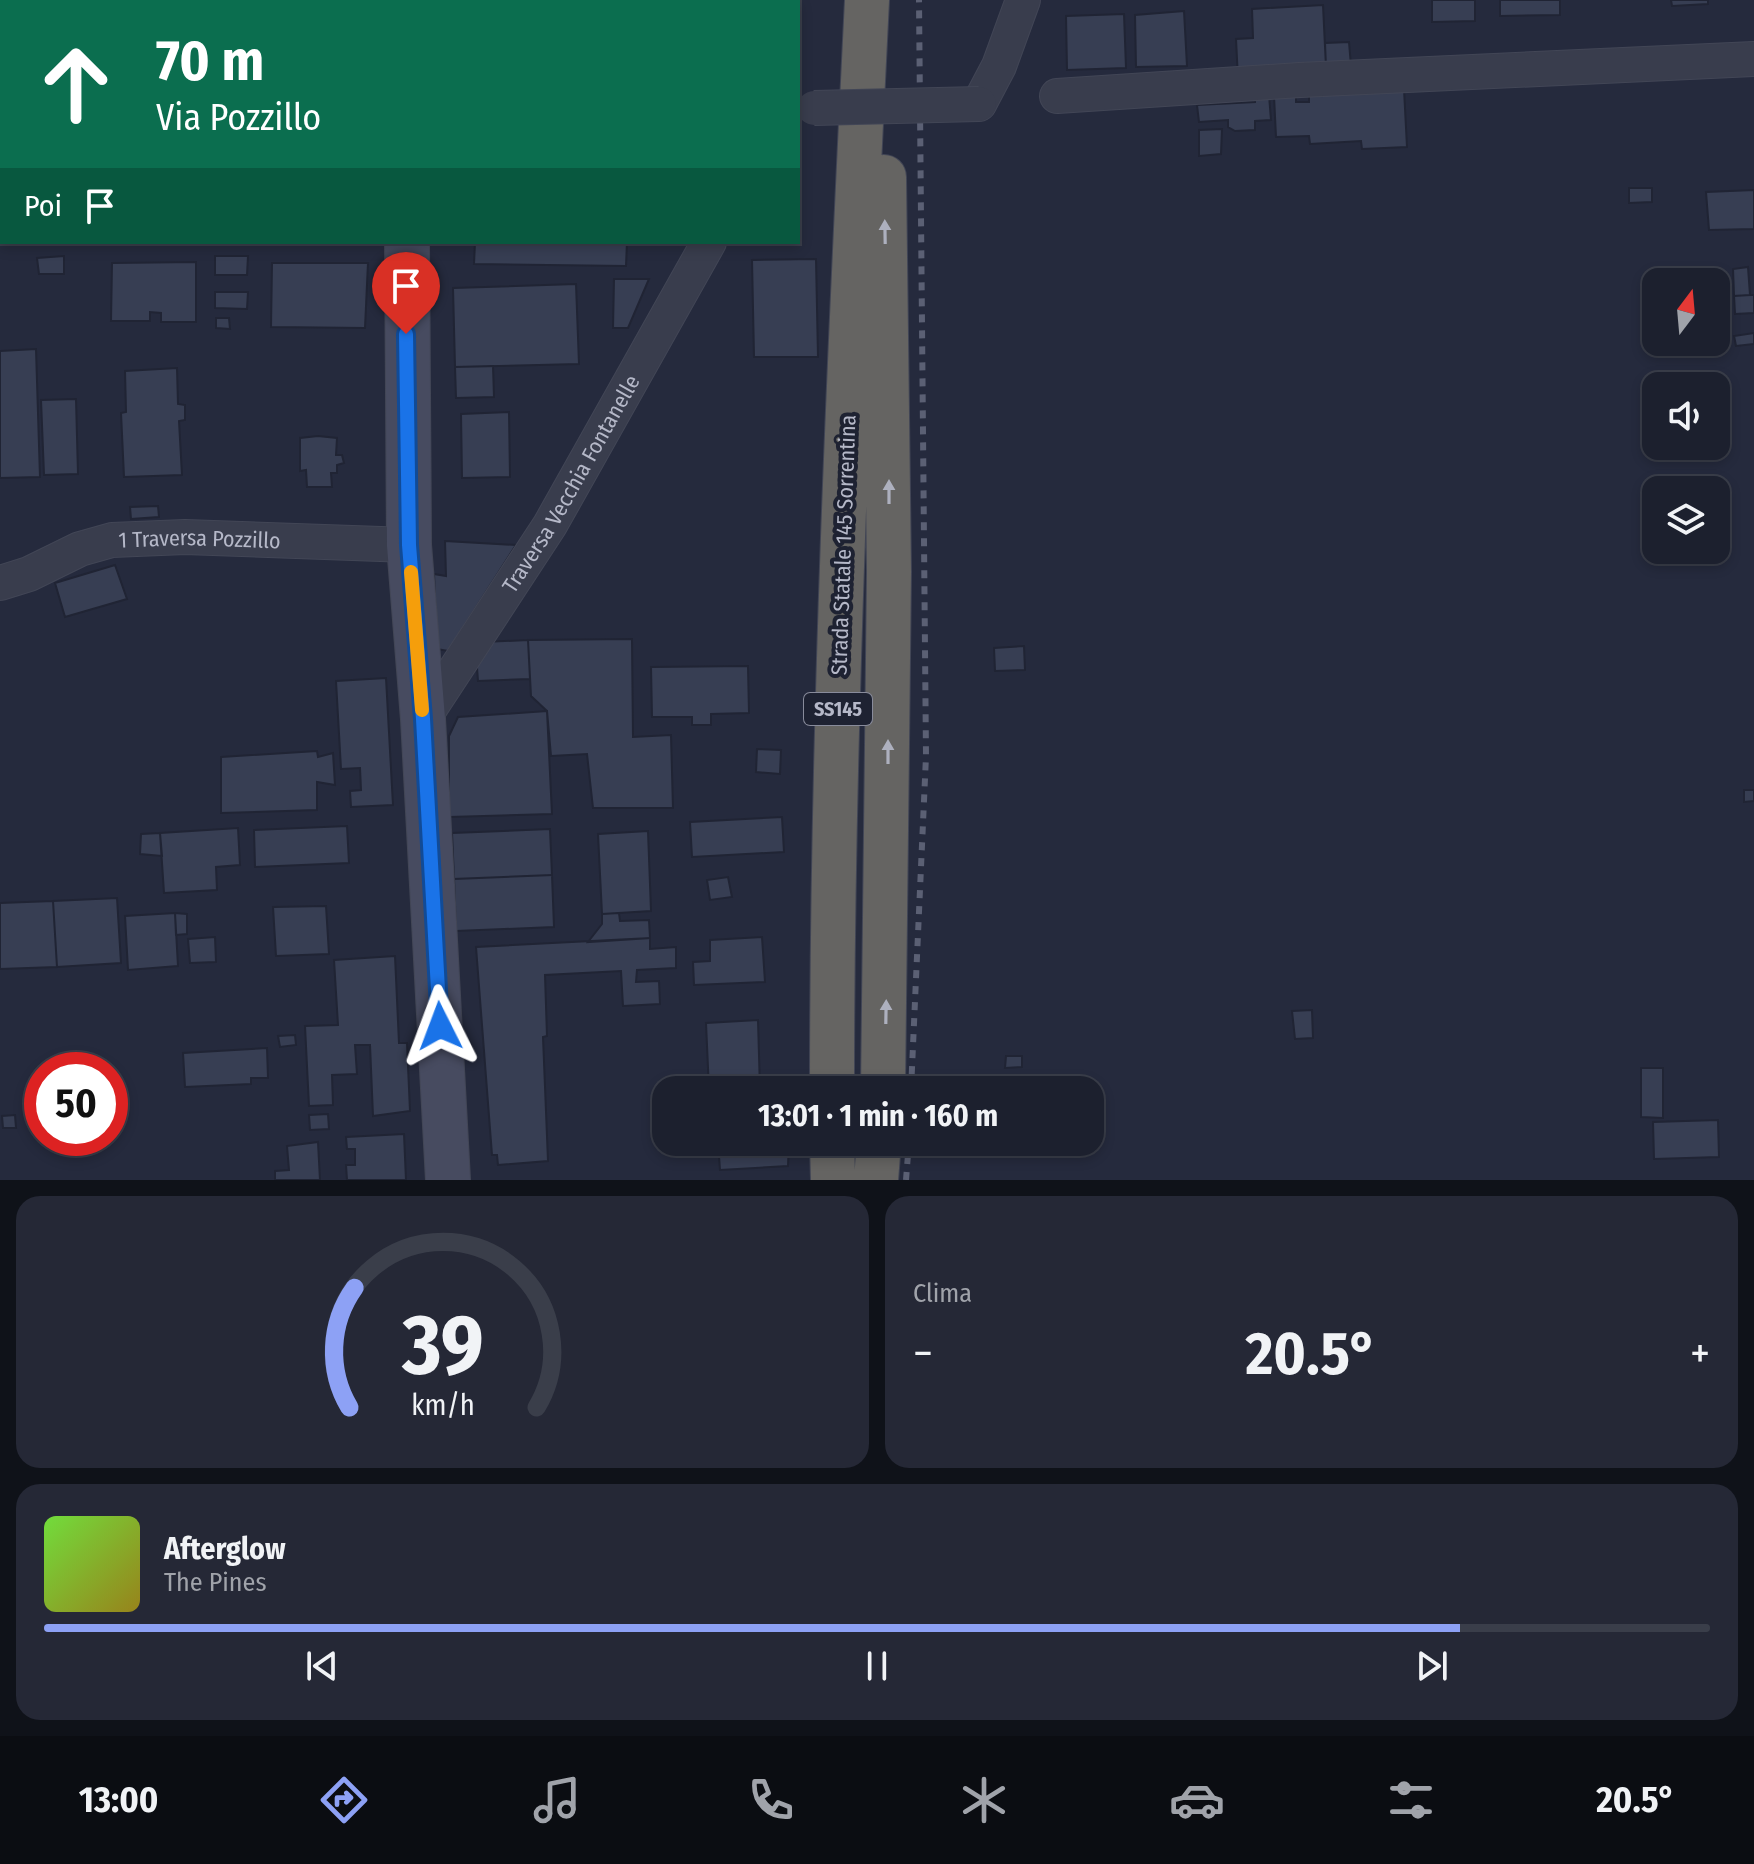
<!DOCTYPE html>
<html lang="it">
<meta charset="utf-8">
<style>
:root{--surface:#1c202e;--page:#252836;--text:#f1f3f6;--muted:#a0a3aa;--line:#3a3e4a;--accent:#8da1f5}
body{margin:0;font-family:"Fira Sans Condensed",sans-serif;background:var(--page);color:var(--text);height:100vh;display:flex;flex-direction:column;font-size:30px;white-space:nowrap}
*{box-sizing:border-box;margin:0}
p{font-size:26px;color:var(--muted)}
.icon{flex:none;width:44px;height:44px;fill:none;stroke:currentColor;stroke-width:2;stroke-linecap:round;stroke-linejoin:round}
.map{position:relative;height:1180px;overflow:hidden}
.sheet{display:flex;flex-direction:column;gap:16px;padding:16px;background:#0f1219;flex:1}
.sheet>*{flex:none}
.banner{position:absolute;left:0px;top:0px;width:800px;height:244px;box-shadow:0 4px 12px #0003,0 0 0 2px var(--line);background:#0b6e4f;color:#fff;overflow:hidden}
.needle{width:52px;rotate:16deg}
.fabs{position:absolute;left:1642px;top:268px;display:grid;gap:16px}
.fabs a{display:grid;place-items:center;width:88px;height:88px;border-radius:16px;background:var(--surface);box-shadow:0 4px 12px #0003,0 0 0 2px var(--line);font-size:40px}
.speed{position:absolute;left:24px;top:1052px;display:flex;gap:16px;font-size:40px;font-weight:700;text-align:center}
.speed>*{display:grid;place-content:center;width:104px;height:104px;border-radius:50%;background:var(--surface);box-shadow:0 4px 12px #0003,0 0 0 2px var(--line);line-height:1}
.speed .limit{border:12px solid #d22;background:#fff;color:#111}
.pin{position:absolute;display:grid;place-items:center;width:68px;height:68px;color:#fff;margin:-82px -34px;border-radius:50% 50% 50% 0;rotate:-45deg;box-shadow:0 0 8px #0007}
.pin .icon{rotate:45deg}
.me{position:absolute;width:88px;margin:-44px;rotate:357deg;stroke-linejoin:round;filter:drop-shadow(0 0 6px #0008)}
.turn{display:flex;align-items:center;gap:28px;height:168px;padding:0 24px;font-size:36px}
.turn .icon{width:104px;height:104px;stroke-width:2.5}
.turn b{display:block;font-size:56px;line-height:68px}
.then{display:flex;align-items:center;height:76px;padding:0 24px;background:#0003;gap:16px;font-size:30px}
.big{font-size:60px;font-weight:700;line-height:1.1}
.sheet .tile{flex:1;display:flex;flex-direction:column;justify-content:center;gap:12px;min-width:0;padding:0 28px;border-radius:24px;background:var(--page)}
.sheet .dial{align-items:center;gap:0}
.dial svg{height:208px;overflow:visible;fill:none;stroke:var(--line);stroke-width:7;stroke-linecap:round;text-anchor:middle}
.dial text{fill:var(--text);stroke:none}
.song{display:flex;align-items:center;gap:24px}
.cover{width:96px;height:96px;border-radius:12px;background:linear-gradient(135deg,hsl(100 70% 55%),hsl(50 70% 35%))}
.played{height:8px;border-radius:4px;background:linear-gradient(90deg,var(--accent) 85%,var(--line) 85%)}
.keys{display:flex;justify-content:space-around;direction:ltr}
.heat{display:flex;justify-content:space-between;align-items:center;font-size:44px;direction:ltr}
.sheet .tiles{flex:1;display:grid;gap:16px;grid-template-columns:1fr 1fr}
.tile:last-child{grid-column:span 2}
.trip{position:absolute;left:652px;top:1076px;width:452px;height:80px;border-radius:24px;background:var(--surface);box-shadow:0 4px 12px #0003,0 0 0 2px var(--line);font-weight:700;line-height:80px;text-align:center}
.tab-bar{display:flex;height:128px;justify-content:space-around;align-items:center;background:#0b0d12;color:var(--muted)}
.tab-bar .icon{width:56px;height:56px}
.tab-bar .on{color:var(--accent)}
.tab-bar b{font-size:36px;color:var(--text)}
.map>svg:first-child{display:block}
</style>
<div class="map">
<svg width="1754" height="1180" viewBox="0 0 1754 1180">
<rect width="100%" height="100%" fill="#252a3d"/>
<path fill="#373e53" stroke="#202434" stroke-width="2" d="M91,0H146V2H91Z
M1432,0H1475V21L1432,22Z
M1500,0H1560V15L1500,16Z
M1671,0H1708V4L1672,6Z
M1323,5L1326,67L1238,79L1236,39L1253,38L1252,9Z
M1184,11L1187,66L1136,67L1135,15Z
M1124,14L1126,68L1067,70L1066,16Z
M1349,42L1351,66L1326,67L1325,43Z
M1404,89L1407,147L1362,149L1361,141L1310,144L1309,136L1276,137L1274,96L1296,95V102H1309V94Z
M1269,95L1271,120L1255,121V130L1235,131L1228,127V120L1199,122L1197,105L1255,102V96Z
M1222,129L1221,154L1199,156V130Z
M1629,188H1652V202L1629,203Z
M1754,190V229L1709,230L1706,192Z
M297,242H367V244Z
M475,242H627L626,266L474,264Z
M64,256V274H39L37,258Z
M215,256H248L247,275H215Z
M816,259L818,357H754L752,260Z
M196,262V322H161V313L150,312V321H111L112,263Z
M272,263H368L365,328L271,327Z
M1748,267L1750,295L1734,296L1733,269Z
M614,279H649L628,328H613Z
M576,284L579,364L455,367L453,288Z
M215,292H248L247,309L215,308Z
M1750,295H1754V313L1735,314L1734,296Z
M216,318H229L230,329L216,328Z
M1754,333V344L1736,346L1734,336Z
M36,349L40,477L0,478V351Z
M493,366L494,397L456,398L455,367Z
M177,368L178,404L185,405V420L179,421L182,475L124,477L121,413L126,412L125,371Z
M76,399L78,474L44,475L41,400Z
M509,412L510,477L462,478L461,414Z
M318,436L337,438L336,455H342L344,463L337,465V473H331L332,487H307L306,470L300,471V438Z
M158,506L159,517L131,519L130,507Z
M445,541L516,545L448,651L437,649L434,574L446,576Z
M115,565L127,599L65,617L55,583Z
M632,639L633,737L671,735L673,808H593L587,754L551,756L547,711L531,696L528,640Z
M528,640L530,679L478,681L476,654L483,642Z
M1024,646L1025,670L995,671L994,648Z
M748,666L749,713L711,714V725H692V717H652L651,667Z
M386,678L393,805L351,807L350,791L361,790L360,768L341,769L336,681Z
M547,711L552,814L449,817V736L458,717Z
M757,749L781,750L780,774L756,772Z
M317,751L318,757L333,753L335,785L317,782V810L221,813V757Z
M1744,790H1754V801L1744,802Z
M782,817L784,852L692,857L690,822Z
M347,826L349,863L255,867L254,830Z
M238,828L240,865L216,867L217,890L164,893L160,833Z
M550,829L552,875L454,879L452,833Z
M648,831L651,911L602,914L598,834Z
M160,833L162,856L140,854L141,834Z
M552,875L554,927L456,931L454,879Z
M728,877L732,897L710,900L707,880Z
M117,898L121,963L57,967L53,901Z
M53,901L57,967L0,969V903Z
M326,906L329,954L276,956L273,907Z
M175,913L187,914V934L176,935Z
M175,913L178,966L128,970L125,916Z
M619,913L620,921L649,920L650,938L588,942L602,924V914Z
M215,937L216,962L190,963L188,939Z
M762,937L765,982L694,985L693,962L710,961V940Z
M650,938V949L676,947V968L637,970L636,982L659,981L660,1004L623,1006L621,971L545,975L547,1036L543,1037L548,1161L498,1165L497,1155H492L476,947Z
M395,956L399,1043H407L410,1111L373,1116L370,1045H355L357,1074L332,1075L333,1105L309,1106L305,1026L338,1025L334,960Z
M1312,1010L1313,1038L1295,1039L1292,1011Z
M758,1020L760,1090H709L706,1023Z
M295,1035L296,1045L280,1047L278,1036Z
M267,1048L268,1078H251V1084L185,1087L183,1053Z
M1006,1056H1022V1067L1005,1068Z
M1641,1068H1663V1118L1641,1117Z
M328,1114L329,1129L310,1130L309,1115Z
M15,1115L16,1128H3L2,1116Z
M1718,1120L1719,1157L1654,1159L1653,1122Z
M404,1134L406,1180H347L346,1165H355V1149H347L346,1137Z
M318,1142L320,1180H275V1171L289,1170L287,1146Z
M718,1142H789L788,1166L720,1170Z"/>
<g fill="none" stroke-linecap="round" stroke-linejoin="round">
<g stroke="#424656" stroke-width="36">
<g id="minor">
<path d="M1057,96L1300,80L1754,59"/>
<path d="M979,104L999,66L1023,0"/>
<path id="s1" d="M0,583L29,574L80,549L112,540L185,537L409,545"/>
<path id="s2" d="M423,719L550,525L709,242"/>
</g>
</g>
<g stroke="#424656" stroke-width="46">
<path id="secondary" d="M410,2V0
M407,242L409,545L423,719L448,1180"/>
</g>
<g stroke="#414555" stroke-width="46">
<path id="trunk" d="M832,1090C832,726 849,363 867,0
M883,1090L889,572L884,177
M832,1142L833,1180
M876,1180L879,1142"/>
</g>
<use href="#minor" stroke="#393d4d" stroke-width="34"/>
<use href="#secondary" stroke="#474b60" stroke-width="44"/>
<use href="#trunk" stroke="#656462" stroke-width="44"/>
<path stroke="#5b6074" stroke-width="6" stroke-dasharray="8 8" stroke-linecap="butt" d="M911,1090L926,756L919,0
M906,1180L909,1142"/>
<g stroke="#424656" stroke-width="36" stroke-linecap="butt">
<path id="minor-bridge" d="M814,108L979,104"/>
</g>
<use href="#minor-bridge" stroke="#393d4d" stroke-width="34"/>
</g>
<defs><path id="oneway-solid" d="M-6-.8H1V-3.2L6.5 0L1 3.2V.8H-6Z" transform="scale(2)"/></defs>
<g fill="#adb0be">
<use href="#oneway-solid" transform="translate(885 232) rotate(-91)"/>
<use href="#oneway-solid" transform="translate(889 492) rotate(-90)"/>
<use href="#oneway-solid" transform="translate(888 752) rotate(-90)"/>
<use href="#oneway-solid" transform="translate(886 1012) rotate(-89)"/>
</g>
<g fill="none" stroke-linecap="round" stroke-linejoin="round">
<g stroke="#114b97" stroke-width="20">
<path id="route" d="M406,334L409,545L423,719L440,1026"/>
</g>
<use href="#route" stroke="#1a73e8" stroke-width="14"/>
<path stroke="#f59e0b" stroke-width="14" d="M411,572L422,710"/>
</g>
<g text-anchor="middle" stroke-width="8" stroke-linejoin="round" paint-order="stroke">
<rect fill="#1e2232" stroke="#888b9b" stroke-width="2" x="804" y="693" width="68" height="32" rx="6"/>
<g font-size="20" font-weight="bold" fill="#b5b8c8">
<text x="838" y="716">SS145</text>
</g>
<g font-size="22" fill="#b5b8c8" stroke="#1e2232">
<text dy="8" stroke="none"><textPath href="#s2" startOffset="278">Traversa Vecchia Fontanelle</textPath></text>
<text dy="8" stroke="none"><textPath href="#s1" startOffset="208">1 Traversa Pozzillo</textPath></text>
<text transform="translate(843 545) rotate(-88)" y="8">Strada Statale 145 Sorrentina</text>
</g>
</g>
</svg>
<div class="fabs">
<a><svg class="needle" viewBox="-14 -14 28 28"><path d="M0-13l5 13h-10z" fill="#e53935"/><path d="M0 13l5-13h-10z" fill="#a0a3aa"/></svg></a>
<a><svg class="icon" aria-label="sound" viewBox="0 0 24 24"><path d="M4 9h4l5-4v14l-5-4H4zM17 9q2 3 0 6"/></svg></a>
<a><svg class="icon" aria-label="layers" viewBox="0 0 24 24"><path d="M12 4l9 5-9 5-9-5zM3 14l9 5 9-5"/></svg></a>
</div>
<div class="speed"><div class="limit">50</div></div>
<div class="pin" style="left:406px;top:334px;background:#d93025"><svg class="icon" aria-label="arrive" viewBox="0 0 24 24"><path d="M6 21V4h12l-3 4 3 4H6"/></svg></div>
<svg class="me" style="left:440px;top:1026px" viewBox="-20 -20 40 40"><path d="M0-17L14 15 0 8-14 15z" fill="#1a73e8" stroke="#fff" stroke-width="4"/></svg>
<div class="trip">13:01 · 1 min · 160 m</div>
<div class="banner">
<div class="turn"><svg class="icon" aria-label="ahead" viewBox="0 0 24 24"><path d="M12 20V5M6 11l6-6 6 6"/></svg><div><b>70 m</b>Via Pozzillo</div></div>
<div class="then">Poi<svg class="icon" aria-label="arrive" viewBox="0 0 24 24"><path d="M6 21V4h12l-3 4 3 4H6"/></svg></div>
</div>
</div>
<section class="sheet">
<div class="tiles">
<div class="tile dial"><svg viewBox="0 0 100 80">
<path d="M14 69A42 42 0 1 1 86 69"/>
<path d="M14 69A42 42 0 0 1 16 23" stroke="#8da1f5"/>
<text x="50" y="56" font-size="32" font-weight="700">39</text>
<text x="50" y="72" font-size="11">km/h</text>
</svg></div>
<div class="tile"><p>Clima</p>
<div class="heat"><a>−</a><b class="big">20.5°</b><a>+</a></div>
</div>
<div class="tile">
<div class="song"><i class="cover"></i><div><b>Afterglow</b><p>The Pines</p></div></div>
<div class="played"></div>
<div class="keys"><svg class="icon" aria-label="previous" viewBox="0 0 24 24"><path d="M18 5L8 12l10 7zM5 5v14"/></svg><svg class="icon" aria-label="pause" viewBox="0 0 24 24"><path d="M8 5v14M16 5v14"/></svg><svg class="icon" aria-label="next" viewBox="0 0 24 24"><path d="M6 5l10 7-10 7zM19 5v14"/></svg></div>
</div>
</div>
</section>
<nav class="tab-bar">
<b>13:00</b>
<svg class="icon on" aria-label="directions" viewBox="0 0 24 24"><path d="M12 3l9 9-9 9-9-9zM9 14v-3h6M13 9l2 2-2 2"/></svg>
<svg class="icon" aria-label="music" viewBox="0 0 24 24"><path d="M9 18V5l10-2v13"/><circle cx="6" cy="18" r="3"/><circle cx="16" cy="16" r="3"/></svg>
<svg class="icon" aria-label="phone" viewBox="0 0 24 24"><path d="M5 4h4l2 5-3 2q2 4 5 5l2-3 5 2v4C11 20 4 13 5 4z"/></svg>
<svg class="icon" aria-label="climate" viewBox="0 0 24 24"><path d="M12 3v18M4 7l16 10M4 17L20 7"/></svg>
<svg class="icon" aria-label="car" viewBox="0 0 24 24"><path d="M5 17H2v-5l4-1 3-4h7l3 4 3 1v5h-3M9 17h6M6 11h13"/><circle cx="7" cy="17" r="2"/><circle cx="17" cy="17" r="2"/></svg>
<svg class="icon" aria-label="filters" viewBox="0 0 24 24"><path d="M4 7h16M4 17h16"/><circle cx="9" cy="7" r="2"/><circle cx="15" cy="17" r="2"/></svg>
<b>20.5°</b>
</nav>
